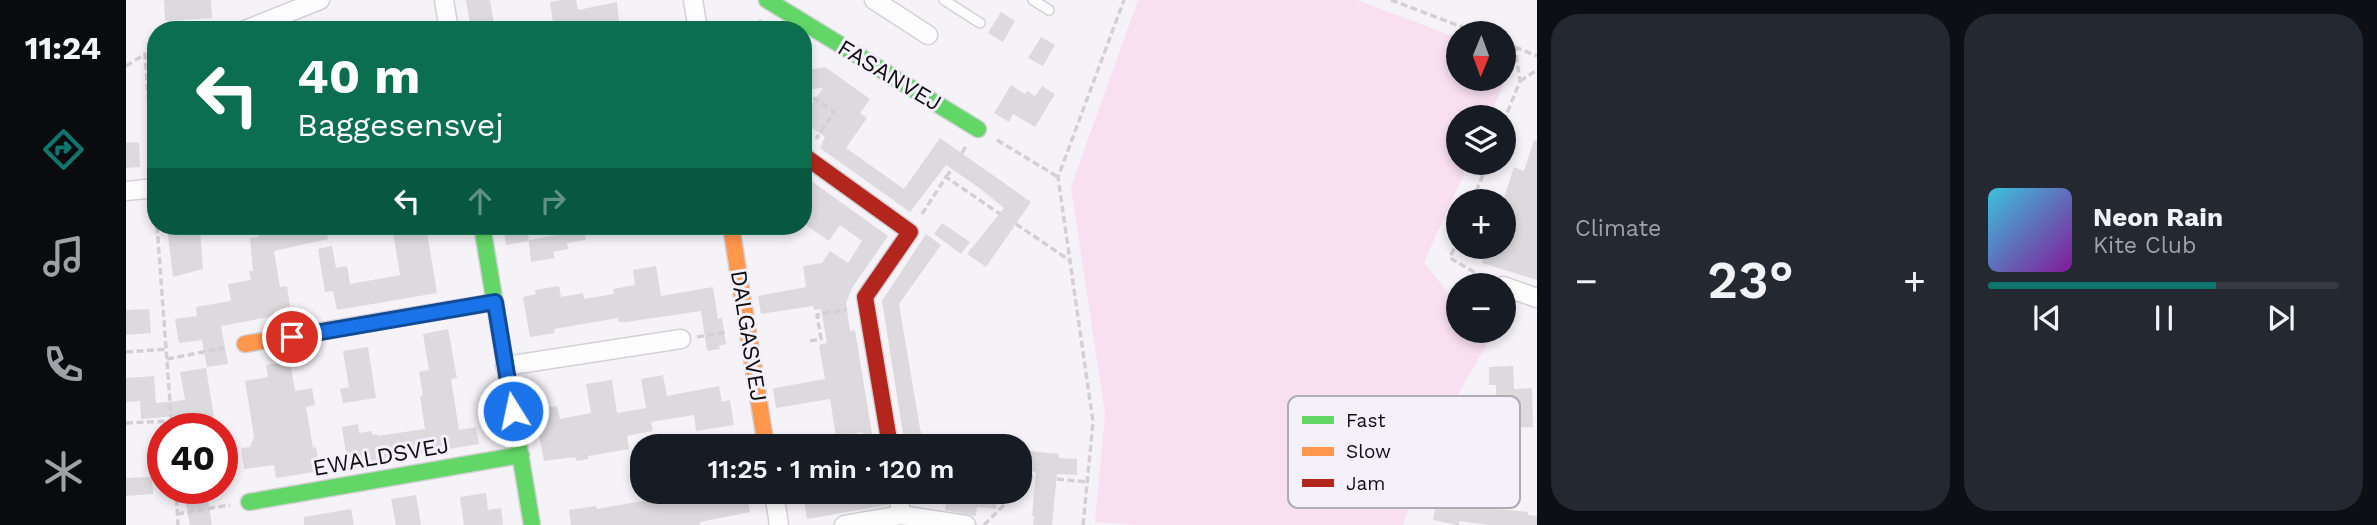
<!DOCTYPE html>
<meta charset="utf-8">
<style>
:root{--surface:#171b24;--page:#242831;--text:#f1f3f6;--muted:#9ea1a6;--line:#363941;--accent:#0f766e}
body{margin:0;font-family:"Work Sans",sans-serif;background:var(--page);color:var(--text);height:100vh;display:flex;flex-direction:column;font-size:26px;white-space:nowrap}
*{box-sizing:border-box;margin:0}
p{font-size:23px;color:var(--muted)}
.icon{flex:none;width:38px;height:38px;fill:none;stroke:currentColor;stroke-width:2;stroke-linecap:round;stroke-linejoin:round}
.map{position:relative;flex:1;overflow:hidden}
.details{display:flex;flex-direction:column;gap:14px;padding:14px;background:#0d0f14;width:840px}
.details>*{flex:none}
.banner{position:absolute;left:21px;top:21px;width:665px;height:214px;border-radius:28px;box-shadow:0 4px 10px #0003;background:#0b6e4f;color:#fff;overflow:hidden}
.needle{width:46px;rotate:181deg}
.tools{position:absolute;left:1320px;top:21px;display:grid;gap:14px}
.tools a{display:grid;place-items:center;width:70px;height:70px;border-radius:50%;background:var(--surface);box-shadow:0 4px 10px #0003;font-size:35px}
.speed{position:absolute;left:21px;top:413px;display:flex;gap:14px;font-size:35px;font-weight:700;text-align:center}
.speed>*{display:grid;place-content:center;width:91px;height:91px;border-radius:50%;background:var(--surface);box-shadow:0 4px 10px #0003;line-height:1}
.speed .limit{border:10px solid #d22;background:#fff;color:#111}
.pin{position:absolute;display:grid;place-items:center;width:60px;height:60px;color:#fff;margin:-30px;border:4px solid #fff;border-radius:50%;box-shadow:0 2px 7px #0007}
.me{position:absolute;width:77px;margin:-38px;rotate:350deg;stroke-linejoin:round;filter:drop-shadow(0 0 5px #0008)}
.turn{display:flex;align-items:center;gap:24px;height:147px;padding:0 35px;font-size:32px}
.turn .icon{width:91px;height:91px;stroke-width:2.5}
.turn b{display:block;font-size:49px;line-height:60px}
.lanes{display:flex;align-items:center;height:66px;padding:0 35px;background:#0003;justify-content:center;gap:35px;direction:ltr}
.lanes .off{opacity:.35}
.big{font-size:52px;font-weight:600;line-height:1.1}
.details .tile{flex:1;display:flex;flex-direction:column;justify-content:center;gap:10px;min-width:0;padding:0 24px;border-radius:28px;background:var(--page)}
.song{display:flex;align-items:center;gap:21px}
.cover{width:84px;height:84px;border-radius:10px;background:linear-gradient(135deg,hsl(190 70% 55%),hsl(290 70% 35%))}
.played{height:7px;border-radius:4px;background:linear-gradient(90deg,var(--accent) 65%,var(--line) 65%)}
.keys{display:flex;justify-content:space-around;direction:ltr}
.heat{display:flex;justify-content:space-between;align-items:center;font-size:38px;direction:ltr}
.details .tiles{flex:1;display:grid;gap:14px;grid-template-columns:repeat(2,1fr)}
.trip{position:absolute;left:504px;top:434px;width:402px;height:70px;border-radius:28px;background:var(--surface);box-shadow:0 4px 10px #0003;font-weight:600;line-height:70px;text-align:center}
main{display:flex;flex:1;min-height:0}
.tab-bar{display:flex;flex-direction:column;width:126px;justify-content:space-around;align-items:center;background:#090b0e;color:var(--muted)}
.tab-bar .icon{width:49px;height:49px}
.tab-bar .current{color:var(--accent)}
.tab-bar b{font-size:32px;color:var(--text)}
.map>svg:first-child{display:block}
</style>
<main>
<nav class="tab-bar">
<b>11:24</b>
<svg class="icon current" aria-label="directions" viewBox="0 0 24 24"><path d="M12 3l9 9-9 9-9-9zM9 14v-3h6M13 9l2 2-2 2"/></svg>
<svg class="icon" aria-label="music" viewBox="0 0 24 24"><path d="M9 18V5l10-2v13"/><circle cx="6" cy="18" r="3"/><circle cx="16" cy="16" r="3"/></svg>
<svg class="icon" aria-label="phone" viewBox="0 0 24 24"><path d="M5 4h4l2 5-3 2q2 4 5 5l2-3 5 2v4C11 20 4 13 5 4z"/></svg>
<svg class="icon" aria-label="climate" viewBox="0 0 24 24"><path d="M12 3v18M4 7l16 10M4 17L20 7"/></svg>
</nav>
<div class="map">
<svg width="1411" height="525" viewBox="0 0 1411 525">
<rect width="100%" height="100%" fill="#f5f3f8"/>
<path fill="#f8e0f1" d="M1012,0H1231L1332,38V79H1377V63L1380,79L1363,117H1332V163H1343L1298,262L1332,306V331H1351L1361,344L1311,431L1277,525H1015L969,522L979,414L945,187Z"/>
<path fill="#dcdadd" d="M38,0H85L86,18L39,21Z
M340,0H364L369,30H345Z
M436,0H450L452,10L491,2L494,30H467V25L428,30L424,2Z
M875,12L889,21L877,42L862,33Z
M915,37L929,45L917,66L902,58Z
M699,67L744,99L734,113L741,118L720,148L778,189L814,138L905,202L860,267L841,254L878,208L852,187L820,165L784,212L694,148L699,137L677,122V116L697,88L677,90V71Z
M885,85L899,94L901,91L909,96L916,86L929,94L909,127L887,114L883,122L868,113Z
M1408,140L1411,141V280L1356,263L1361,247H1377V201L1388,167L1398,171Z
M13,142L14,167L0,168V143Z
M677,175L762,236L726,288L720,303L724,331L729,330L748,446H739L737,432L710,437L704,399L650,408L647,389L649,388L699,379L693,345L701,343L695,309L688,310L687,306L635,314L632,296L680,287L677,266L696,263L704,251L722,263L736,241L714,225L703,241L677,223Z
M816,223L844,242L835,254L808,234Z
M65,226V232L74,231L77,269L47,277L41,227Z
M144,226H199L202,239L148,251L154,287L161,286L165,313L95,326L102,364L81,367L76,340L53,343L49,319L71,316L70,307L105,301L102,284L125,280L123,271H127L124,238L133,237L132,228Z
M266,226H300L311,293L211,310L207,291L199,292L192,249L206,246L210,268L221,266L224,284L274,275Z
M377,226H400L403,240L436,234L435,226H458L460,240L441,243L442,249L427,252L429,258L405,262L403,241L380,245Z
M800,234L815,245L773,304L797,446H779L756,301Z
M530,266L535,296L587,287L592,319L596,318L600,344L593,346L594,349L581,351L575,311L500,322H493L492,318L428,329L429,333L404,337L397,297L410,294L409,290L433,286L435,297L457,293L458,299L488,294L487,289L509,285L507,270Z
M23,309L25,333L0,335V310Z
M322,329L331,378L325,379L333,430L350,427L353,444L222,466L216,427L232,424L233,433L246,431V435L251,434V436L299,429L294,396L297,395L293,372L303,370L297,334Z
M242,347L250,398L217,403L214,389L223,387L217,351Z
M164,361L169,391L186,388L189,405L180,407L187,448L190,447L194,471L150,478L148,465L118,469L115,448L124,447L128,436L119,381L142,377L140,365Z
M1387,366L1388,389L1406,388L1407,427L1386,428L1385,397H1370V385H1363V367Z
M80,368L88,417L63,422L62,415L15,419L14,401L0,402V378L28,376L30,403L59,400L54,372Z
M537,375L541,396L593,386L596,402L604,400L608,425L570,431L568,415L525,422L527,431L501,436L503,449L462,456L463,459L451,461L449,457L418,461L408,409L431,406L434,419L465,413L460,384L486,380L491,413L520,408L515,379Z
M894,450L933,454V458L951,459V475L931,474L926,525H907L908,516H906L910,472L894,469Z
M1375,450V471H1349L1352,507L1402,512V515L1411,516V525H1363L1333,521V525H1330L1307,520L1314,481H1329L1328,453H1336V451Z
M26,477L27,494L0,496V478Z
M64,488H80L86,525H64L59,499L65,498Z
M545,492H620L624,512L574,522V525H445L443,510L470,506L471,509L522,500L521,496Z
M732,492H761L762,505L681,519L678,500Z
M821,492H872L870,509L851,507L850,516L819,510Z
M360,493L362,510L375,508L377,525H338L334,497Z
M290,495L295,525H270L265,499Z
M225,509L228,525H178V517Z"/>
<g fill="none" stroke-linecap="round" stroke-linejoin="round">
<g stroke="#d2d1d5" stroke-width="12">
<path id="lane" d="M818,0L854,23
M907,0L923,10"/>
</g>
<g stroke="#d2d1d5" stroke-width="21">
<path id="street" d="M318,0L323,30
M567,0L572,30
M748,0L802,35
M119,30L194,0
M0,191L29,188
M1377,286L1411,298
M379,366L555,339
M648,492L653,525
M775,515L840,525
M718,525L775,515L772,492"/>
</g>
<g stroke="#d2d1d5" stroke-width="19">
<path id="fast" d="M641,0L852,129
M356,226L406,525
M123,502L395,455"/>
</g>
<g stroke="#d2d1d5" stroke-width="19">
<path id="slow" d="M605,226L640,446
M119,344L369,302"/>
</g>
<g stroke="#d2d1d5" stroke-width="19">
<path id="jam" d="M677,155L784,232L739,297L764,446"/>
</g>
<path stroke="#d1d1d3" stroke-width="3.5" stroke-dasharray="7 3.5" stroke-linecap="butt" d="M1265,0L1352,33
M634,20L635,30
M1377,43L1389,47L1394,81L1377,123
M1389,47L1411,56
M0,66L19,54L28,173
M1394,81L1411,70
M677,98L686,97L708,112L690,139
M871,140L932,177
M836,153L840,146
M820,177L826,169
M1346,201L1362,163
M796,214L820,177L874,214
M890,224L943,260
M31,226L46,429
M1332,239L1324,258L1364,281
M571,337L602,332
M684,341L695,339L691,315L721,309
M0,352L41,349
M41,359L98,348
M0,423L46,421
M931,479L961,482
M50,488L52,525
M894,488L905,477H912
M51,514L104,505
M858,525L891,492
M957,525L967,422L932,177L998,0"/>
<use href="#lane" stroke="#fefdfe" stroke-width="9"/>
<use href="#street" stroke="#fefdfe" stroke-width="18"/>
<use href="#fast" stroke="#63d668" stroke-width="16"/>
<use href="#slow" stroke="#ff974d" stroke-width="16"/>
<use href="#jam" stroke="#b3261e" stroke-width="16"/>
</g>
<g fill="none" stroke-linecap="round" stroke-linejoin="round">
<g stroke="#114b97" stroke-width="18">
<path id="route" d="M166,337L369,302L387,411"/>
</g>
<use href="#route" stroke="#1a73e8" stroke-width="12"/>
</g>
<g text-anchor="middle" stroke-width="6" stroke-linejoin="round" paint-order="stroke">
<g font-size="23" fill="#0f0e11" stroke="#f4f1fa">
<text transform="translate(764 75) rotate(31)" y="8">FASANVEJ</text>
<text transform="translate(623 336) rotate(81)" y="8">DALGASVEJ</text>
<text transform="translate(255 456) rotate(-10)" y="8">EWALDSVEJ</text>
</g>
</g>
<rect x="1162" y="396" width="232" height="112" rx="10" fill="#f4f1fa" stroke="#afadb4" stroke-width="2"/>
<rect x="1176" y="416" width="32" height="8" fill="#63d668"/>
<rect x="1176" y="447" width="32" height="9" fill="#ff974d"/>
<rect x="1176" y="479" width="32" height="8" fill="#b3261e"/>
<g font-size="19" fill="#0f0e11">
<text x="1220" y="427">Fast</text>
<text x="1220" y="458">Slow</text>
<text x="1220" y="490">Jam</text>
</g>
</svg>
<div class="tools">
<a><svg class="needle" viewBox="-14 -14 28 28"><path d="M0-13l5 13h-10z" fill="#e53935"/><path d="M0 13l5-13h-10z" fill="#9ea1a6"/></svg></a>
<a><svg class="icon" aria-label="layers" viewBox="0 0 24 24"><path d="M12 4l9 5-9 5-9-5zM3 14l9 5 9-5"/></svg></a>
<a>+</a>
<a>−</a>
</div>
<div class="speed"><div class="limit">40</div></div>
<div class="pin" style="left:166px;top:337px;background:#d93025"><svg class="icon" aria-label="arrive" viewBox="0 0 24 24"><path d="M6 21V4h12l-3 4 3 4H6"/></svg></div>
<svg class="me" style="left:387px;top:411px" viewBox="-20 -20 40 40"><circle r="17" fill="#1a73e8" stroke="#fff" stroke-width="3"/><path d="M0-11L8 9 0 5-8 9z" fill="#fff"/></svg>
<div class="trip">11:25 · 1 min · 120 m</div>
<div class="banner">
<div class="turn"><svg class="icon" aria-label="left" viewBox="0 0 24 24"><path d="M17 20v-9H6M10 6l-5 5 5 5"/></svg><div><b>40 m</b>Baggesensvej</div></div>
<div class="lanes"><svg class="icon" aria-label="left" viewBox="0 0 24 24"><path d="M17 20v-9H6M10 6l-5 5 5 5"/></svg><svg class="icon off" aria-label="ahead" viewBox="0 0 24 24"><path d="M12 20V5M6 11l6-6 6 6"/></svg><svg class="icon off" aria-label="right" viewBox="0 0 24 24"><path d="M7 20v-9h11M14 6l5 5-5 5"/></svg></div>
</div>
</div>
<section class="details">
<div class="tiles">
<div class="tile"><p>Climate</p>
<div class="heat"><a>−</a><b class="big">23°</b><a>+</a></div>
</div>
<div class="tile">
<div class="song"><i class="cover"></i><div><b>Neon Rain</b><p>Kite Club</p></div></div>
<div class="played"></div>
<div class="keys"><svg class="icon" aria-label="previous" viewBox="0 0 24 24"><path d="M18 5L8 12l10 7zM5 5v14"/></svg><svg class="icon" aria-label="pause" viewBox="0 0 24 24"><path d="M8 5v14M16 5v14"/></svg><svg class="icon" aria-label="next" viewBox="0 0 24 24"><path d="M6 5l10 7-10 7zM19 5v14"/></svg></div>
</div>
</div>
</section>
</main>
